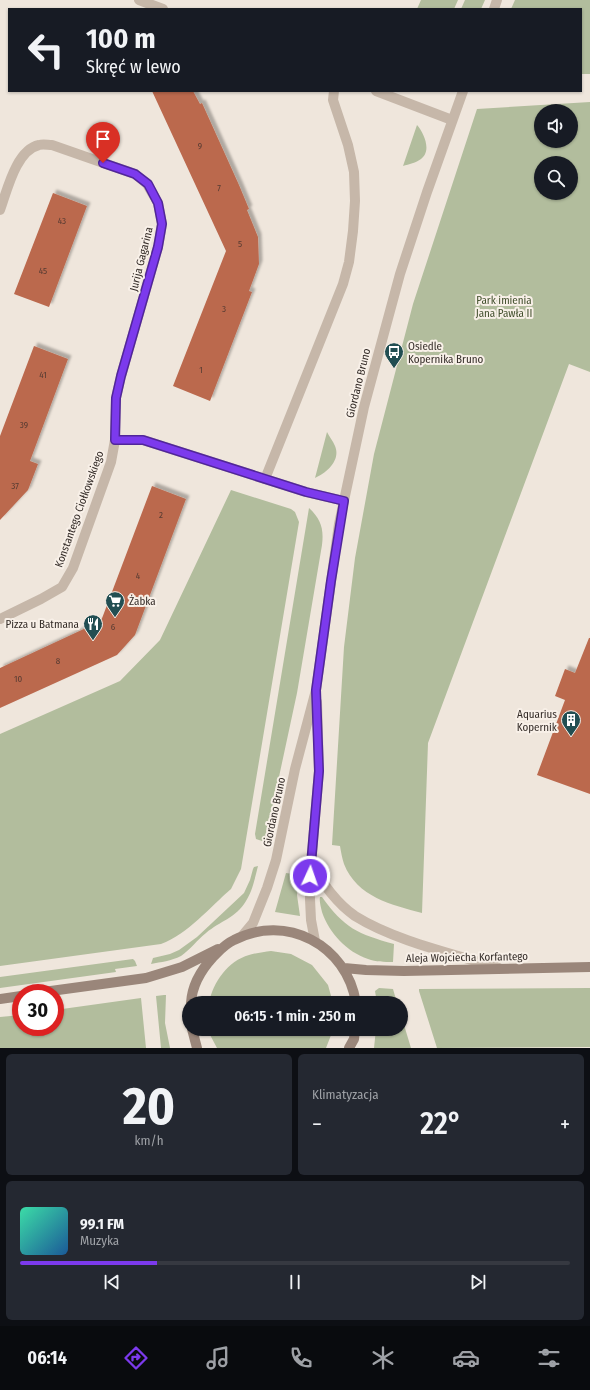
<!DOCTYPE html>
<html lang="pl">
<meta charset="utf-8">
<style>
:root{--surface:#171b24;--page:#242831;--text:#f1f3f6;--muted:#9ea1a6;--line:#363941;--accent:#7c3aed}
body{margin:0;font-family:"Fira Sans Condensed",sans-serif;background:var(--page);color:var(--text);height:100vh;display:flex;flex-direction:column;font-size:15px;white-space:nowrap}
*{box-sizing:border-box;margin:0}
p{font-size:13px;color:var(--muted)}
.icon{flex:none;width:22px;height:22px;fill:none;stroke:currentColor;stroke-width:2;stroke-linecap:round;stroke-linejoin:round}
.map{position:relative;height:1048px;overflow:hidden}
.details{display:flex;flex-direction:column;gap:6px;padding:6px;background:#0d0f14;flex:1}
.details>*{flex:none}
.hud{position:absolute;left:8px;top:8px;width:574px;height:84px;border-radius:0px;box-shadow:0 1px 3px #0004;background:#171b24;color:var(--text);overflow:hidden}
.tools{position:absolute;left:534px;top:104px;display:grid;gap:8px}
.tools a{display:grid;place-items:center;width:44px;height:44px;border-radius:50%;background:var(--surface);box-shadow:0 1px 3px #0004;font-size:20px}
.speed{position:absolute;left:12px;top:984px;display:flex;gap:8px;font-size:20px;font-weight:700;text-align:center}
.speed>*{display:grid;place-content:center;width:52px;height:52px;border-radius:50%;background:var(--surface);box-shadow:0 1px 3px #0004;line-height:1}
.speed .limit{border:6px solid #d22;background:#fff;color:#111}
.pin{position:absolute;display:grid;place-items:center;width:34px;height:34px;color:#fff;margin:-41px -17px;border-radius:50% 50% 50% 0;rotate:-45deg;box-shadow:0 0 4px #0007}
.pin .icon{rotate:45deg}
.me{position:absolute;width:44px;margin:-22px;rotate:3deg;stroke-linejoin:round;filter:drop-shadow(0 0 3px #0008)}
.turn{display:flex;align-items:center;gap:14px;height:84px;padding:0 12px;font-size:18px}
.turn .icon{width:52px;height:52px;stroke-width:2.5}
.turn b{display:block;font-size:28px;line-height:34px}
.big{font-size:30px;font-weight:600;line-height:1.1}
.details .widget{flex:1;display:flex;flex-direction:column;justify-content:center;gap:6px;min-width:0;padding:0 14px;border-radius:6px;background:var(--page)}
.details .dial{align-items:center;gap:0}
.dial b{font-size:52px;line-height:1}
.song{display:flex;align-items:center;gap:12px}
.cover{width:48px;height:48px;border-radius:6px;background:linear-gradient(135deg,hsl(160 70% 55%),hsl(210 70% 35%))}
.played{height:4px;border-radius:2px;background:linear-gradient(90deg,var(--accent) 25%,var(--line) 25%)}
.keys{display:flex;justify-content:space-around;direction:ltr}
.heat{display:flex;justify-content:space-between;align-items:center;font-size:22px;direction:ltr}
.details .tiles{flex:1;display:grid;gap:6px;grid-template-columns:1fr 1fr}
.widget:last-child{grid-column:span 2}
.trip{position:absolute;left:182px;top:996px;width:226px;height:40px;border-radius:20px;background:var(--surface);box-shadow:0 1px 3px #0004;font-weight:600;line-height:40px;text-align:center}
.tabs{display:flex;height:64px;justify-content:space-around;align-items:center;background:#090b0e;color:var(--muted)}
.tabs .icon{width:28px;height:28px}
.tabs .current{color:var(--accent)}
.tabs b{font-size:18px;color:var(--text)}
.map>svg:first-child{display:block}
</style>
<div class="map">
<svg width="590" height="1048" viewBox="0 0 590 1048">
<defs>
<filter id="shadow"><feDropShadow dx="3.5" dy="-3.5" stdDeviation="1" flood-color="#0004"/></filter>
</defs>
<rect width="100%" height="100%" fill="#efe6dc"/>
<path fill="#b2bd9d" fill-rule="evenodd" d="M421,0H458L454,9H417Z
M465,0H485L481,9H461Z
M515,0H590V74H581V9H511Z
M590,102V372L569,364L428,743L422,913C392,905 357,897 344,864C342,858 341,852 340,846L332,845L344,647L355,558L374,454L413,304L477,109ZM541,111H571V141H541ZM541,163H571V193H541Z
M417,125C424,133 432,151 421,159C416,163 409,164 403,166Z
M327,432C329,436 333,441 335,446C341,460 327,473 315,478Z
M231,490L291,509L295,512L299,522L241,869L231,889C210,907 188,934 161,944L0,966V734L120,681L160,640Z
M309,508C321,519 324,529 322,545L297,693L265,842L256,839L255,834Z
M258,866C255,877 253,890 246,901C236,918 220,921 206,933C197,940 190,950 181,956C171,961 161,962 151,964L153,958L170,954L179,950L197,937L244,893L250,880L253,869L254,867Z
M286,873L299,875L297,895L300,916L275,912Z
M320,897H322C344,928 358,934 394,944L393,962C384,962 376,962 368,959C347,952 329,933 322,912C321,907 319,901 320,897Z
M271,951L291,954L312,965L328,985L333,1003H209C213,982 228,961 249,955C256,953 264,952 271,951Z
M133,959L135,961L137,966L115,969L116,972L0,988V977Z
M379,988L393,989L397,1003H377L375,991Z
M590,988V1047L437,1048L419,991V989Z
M164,995H166L165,1023L170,1048H161L156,996Z
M141,998L146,1048H0V1017L21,1015V1027H55V1010Z
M401,1015L411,1048H374L376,1029H401Z
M209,1029H325L333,1030L326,1048H217L209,1033Z"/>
<path fill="#bb694e" filter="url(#shadow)" d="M152,91H193L200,104L202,103L239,185L249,209L247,210L258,237L259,264L249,291L252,292L210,401L173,386L226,251Z
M53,193L87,206L49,307L14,294Z
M34,346L68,359L30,461L38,464L28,490L0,520V436Z
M152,486L186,499L135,635L117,655L0,708V668L101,621Z
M589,638H590V794L537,775L565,700L555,696L565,669L575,673Z"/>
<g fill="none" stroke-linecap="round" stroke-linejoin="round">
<path stroke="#c6b7a9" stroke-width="10" d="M265,479L343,284L349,262L353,231L355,201L354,172L348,145L333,100L334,91"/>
<path stroke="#c6b7a9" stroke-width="10" d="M139,0L163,9
M494,9L497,0
M376,91L452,120
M0,210C7,191 16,150 39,145C43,144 48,145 52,145L135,174L147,184L158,203L162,224L158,247L121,376L116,398L115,440L111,462L73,568L62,587L41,599L0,619
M115,440H143L306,492L344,501
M311,865C323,883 336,903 355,916C395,941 454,954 499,968
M243,935L253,923L267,888L276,860L295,769L316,690L339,524L364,407L400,274L427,192L463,91
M315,941L311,920L310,899L311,865L319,771L317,702"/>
<path stroke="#9a867a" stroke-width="10" d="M344,968L366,970L404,971L590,967
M36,993L146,978L182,967L218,949
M0,999L21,996
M191,1003C192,986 201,970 213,957C219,951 225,944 234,940C286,913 347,945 356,1003
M192,1029L197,1048
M349,1048L354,1039L355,1029"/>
</g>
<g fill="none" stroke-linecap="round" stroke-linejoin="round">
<g stroke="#51269a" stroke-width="10">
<path id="route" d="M103,163L135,174L148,184L158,203L162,224L158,247L121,376L116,398L115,440H143L306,492L344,501L331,581L316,690L319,771L310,876"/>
</g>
<use href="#route" stroke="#7c3aed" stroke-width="7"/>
</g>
<defs>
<g id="bus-pin" transform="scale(1)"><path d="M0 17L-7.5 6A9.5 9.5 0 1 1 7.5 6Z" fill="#214e52" stroke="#f8f0e8"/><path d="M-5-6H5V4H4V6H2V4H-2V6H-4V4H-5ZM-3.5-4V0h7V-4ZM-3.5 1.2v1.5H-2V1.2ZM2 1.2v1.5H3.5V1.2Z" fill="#fff"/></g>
<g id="supermarket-pin" transform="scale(1)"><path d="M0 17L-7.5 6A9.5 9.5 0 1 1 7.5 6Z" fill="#214e52" stroke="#f8f0e8"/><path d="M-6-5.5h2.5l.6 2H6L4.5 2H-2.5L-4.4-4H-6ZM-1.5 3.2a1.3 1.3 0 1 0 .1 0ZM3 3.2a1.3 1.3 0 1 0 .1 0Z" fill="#fff"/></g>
<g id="restaurant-pin" transform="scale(1)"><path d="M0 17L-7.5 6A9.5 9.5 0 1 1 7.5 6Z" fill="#214e52" stroke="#f8f0e8"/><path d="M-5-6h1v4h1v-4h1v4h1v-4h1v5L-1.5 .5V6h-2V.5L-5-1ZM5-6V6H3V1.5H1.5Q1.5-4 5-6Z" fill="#fff"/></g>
<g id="building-pin" transform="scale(1)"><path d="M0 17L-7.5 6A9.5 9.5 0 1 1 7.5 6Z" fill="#214e52" stroke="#f8f0e8"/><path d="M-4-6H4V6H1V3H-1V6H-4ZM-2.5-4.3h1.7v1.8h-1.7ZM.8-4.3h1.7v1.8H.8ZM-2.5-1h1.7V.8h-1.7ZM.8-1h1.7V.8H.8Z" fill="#fff"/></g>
</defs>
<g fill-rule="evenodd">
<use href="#bus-pin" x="394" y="352"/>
<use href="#supermarket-pin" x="115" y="601"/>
<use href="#restaurant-pin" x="93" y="624"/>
<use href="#building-pin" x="571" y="720"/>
</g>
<g text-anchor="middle" stroke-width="4" stroke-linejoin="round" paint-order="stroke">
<g font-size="9" fill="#563b32">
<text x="200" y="149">9</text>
<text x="219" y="191">7</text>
<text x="62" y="224">43</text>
<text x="240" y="247">5</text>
<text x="43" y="274">45</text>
<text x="224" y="312">3</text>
<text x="201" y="373">1</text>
<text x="43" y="378">41</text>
<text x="24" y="428">39</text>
<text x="15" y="489">37</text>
<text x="161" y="518">2</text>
<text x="138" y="579">4</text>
<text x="113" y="630">6</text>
<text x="58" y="664">8</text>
<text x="18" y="682">10</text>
</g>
<g font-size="11" fill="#342c28" stroke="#f8f0e8">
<text transform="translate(141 259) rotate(-76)" y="4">Jurija Gagarina</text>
<text transform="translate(358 383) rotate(-76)" y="4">Giordano Bruno</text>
<text transform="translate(79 509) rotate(-70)" y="4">Konstantego Ciołkowskiego</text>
<text transform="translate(274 812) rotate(-78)" y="4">Giordano Bruno</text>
<text transform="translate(467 957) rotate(-1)" y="4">Aleja Wojciecha Korfantego</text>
</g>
<g font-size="11" fill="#43502e" stroke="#f8f0e8">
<text x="504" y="304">Park imienia<tspan x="504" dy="13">Jana Pawła II</tspan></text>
</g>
<g font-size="11" fill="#342c28" stroke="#f8f0e8" text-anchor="start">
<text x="408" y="350">Osiedle<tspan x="408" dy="13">Kopernika Bruno</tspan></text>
<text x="129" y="605">Żabka</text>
<text x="79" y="628" text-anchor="end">Pizza u Batmana</text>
<text x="557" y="718" text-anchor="end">Aquarius<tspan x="557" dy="13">Kopernik</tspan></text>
</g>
</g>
</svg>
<div class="tools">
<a><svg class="icon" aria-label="sound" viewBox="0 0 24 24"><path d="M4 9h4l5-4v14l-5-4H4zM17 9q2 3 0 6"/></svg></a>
<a><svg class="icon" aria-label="search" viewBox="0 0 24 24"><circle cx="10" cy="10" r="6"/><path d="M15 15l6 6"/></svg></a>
</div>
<div class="speed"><div class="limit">30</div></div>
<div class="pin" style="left:103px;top:163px;background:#d93025"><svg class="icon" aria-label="arrive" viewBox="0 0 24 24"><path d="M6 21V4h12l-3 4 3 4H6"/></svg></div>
<svg class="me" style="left:310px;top:876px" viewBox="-20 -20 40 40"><circle r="17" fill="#7c3aed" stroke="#fff" stroke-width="3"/><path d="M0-11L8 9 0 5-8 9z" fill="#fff"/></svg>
<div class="trip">06:15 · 1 min · 250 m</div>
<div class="hud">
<div class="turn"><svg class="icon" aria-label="left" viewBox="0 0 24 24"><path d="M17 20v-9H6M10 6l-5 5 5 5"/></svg><div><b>100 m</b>Skręć w lewo</div></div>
</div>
</div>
<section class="details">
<div class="tiles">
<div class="widget dial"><b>20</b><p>km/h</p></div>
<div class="widget"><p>Klimatyzacja</p>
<div class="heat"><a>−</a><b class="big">22°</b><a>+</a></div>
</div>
<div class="widget">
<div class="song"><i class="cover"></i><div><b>99.1 FM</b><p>Muzyka</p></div></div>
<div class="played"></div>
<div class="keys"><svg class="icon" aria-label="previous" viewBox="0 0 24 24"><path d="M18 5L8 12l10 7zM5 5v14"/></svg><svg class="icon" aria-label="pause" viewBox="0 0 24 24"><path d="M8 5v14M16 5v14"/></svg><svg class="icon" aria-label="next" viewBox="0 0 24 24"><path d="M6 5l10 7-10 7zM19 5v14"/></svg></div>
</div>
</div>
</section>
<nav class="tabs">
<b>06:14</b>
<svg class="icon current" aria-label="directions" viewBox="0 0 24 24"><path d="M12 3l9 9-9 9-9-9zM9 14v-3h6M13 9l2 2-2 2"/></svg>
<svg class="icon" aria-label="music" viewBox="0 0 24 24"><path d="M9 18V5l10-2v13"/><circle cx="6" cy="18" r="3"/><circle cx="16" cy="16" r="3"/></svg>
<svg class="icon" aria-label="phone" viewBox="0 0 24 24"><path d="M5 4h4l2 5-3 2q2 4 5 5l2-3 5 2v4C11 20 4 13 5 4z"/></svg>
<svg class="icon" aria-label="climate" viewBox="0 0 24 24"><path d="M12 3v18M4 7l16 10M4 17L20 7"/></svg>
<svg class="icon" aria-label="car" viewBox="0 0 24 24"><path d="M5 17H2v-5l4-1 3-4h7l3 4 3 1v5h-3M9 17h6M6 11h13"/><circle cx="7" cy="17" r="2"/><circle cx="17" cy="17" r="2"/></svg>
<svg class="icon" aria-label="filters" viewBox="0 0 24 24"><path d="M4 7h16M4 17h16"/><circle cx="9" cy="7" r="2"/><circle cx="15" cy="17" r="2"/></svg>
</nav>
